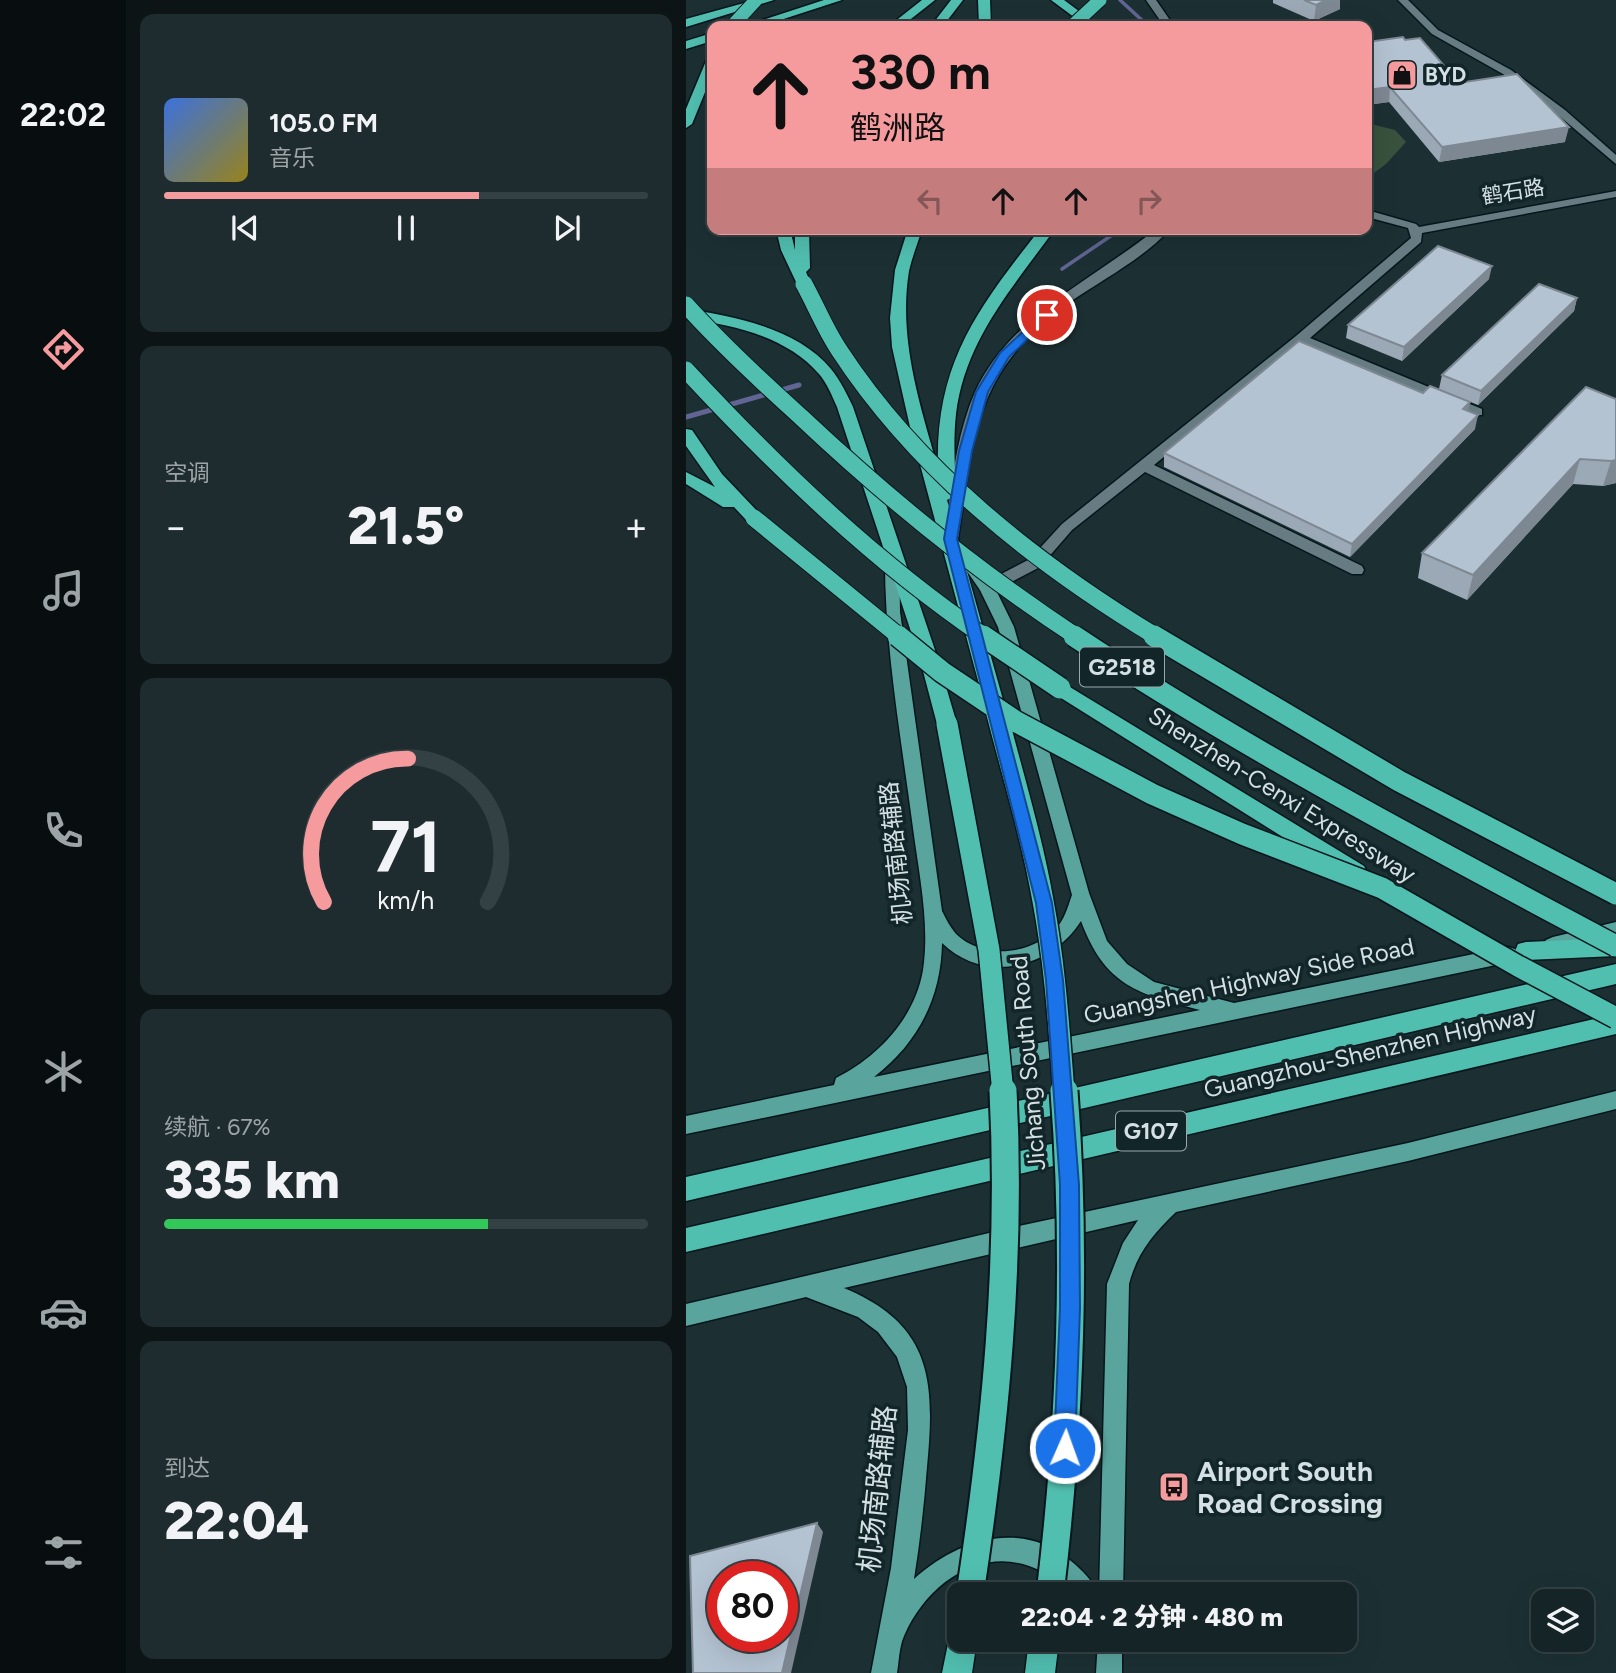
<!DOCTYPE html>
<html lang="zh">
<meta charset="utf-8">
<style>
:root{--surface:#152427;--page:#1e2c2f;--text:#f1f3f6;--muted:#9da4a7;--line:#344144;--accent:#f59b9d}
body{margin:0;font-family:Figtree,"Noto Sans SC",sans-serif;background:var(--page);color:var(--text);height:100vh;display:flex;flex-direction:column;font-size:26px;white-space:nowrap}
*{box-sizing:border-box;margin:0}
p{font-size:23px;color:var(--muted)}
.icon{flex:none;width:38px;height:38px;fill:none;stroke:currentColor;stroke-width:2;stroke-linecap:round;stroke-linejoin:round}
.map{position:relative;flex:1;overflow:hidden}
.sheet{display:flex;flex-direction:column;gap:14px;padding:14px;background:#0c1415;width:560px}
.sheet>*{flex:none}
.top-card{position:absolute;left:21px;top:21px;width:665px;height:214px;border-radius:14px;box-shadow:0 7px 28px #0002,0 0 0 2px var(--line);background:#f59b9d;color:#111;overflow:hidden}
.tools{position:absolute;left:845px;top:1589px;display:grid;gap:14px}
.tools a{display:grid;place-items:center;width:63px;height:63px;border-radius:14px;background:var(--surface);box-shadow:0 7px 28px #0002,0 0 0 2px var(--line);font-size:35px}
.speed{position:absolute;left:21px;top:1561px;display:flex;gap:14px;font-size:35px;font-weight:700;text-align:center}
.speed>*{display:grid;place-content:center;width:91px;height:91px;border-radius:50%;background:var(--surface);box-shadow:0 7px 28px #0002,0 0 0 2px var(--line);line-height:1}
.speed .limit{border:10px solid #d22;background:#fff;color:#111}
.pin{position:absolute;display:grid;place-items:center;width:60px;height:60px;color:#fff;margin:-30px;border:4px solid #fff;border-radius:50%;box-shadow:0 2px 7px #0007}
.me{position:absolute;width:77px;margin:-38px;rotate:2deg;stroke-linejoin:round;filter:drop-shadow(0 0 5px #0008)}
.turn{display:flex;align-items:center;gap:24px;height:147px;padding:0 28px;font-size:32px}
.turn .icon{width:91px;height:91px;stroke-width:2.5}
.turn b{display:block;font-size:49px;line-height:60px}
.lanes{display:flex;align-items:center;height:66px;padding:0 28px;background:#0003;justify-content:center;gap:35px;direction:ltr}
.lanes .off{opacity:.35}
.big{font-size:52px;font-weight:800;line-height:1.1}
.sheet .card{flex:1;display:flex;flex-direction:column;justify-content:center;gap:10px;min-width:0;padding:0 24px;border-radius:14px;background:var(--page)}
.sheet .dial{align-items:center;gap:0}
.dial svg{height:182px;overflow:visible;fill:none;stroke:var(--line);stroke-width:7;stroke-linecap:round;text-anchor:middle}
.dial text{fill:var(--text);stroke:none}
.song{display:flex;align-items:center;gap:21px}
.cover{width:84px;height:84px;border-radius:10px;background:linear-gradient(135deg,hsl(220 70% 55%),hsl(50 70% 35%))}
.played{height:7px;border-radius:4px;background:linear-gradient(90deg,var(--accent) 65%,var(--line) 65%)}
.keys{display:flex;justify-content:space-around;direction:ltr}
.heat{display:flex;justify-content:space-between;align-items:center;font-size:38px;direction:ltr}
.charge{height:10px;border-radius:5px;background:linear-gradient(90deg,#34c759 67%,var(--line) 0)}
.trip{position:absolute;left:261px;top:1582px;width:410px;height:70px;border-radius:14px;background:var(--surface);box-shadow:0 7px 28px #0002,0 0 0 2px var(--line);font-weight:800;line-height:70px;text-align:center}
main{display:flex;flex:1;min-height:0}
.menu{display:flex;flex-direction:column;width:126px;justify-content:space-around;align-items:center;background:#080e10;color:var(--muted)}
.menu .icon{width:49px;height:49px}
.menu .current{color:var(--accent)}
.menu b{font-size:32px;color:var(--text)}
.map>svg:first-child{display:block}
</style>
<main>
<nav class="menu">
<b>22:02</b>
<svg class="icon current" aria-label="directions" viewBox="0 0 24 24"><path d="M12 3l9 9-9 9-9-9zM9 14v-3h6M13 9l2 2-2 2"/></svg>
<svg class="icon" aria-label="music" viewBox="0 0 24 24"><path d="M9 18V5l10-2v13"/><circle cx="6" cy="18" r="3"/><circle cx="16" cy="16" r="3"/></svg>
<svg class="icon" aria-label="phone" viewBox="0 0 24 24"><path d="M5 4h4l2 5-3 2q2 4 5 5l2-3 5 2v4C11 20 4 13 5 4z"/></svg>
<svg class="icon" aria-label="climate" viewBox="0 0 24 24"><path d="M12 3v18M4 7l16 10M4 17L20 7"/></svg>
<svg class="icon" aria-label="car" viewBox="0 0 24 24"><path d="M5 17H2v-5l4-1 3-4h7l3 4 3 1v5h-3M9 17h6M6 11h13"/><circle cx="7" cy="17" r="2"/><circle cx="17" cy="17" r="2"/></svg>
<svg class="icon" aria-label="filters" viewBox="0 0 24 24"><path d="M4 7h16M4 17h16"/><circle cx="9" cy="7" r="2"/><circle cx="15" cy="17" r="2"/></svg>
</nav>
<section class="sheet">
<div class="card">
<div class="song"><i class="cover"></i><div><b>105.0 FM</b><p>音乐</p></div></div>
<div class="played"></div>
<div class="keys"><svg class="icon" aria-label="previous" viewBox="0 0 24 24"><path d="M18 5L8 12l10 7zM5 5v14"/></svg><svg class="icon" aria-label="pause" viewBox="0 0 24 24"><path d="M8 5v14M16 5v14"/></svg><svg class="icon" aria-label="next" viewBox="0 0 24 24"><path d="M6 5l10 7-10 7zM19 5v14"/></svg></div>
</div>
<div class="card"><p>空调</p>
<div class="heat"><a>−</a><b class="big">21.5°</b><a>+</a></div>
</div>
<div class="card dial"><svg viewBox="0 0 100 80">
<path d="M14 69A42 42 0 1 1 86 69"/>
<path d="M14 69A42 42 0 0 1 51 6" stroke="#f59b9d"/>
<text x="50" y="56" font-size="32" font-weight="700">71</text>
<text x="50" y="72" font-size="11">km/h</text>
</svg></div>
<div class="card"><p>续航 · 67%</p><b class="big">335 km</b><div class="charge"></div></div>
<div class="card"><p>到达</p><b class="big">22:04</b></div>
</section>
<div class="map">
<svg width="930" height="1673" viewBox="0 0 930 1673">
<rect width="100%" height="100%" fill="#1c3034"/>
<path fill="#38523d" d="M681,123L709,130L720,142L700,164L681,178Z"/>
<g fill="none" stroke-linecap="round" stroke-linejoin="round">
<path stroke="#626593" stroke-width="3.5" d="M434,0L459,23
M376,269L435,229"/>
<path stroke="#626593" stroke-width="5" d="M0,417L113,385"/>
<g stroke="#05171c" stroke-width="3">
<path id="minor" d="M460,0H470L488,26H478Z
M712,0H722L752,30L825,70L879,110L930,155V164L871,114L817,74L746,34Z
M930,191V197L736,233L735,242L624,338L796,409V415H786L616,344L468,465L676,566L678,570L676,574H666L459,472L386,530L354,567L306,592H296L293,588L296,584L344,559L376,524L610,336L725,238L722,228L681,217V210L730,224L733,227Z
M470,229H484C457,259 417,279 384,302C289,370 288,432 272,539L270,542H260L258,539C265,491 269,438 289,392C324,316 408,279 470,229Z"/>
</g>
<g stroke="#05171c" stroke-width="3">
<path id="major" d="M206,548L213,553L214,612L256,911C260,919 264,927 270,934C298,961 349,955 373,925C380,915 382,906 386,895L312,627L294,590L274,561L281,556L286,557L309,588L328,627L403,893L421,941L441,964L468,982L548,1003L822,947L829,949L831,955L829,961L0,1134V1116L148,1085L150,1078C192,1057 229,1018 237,970C244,924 233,874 227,828C215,736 198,645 199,553ZM395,921C419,986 452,994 514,1010L188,1077C232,1043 255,998 256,943C299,985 365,968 395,921Z
M930,922V938L867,953L860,950L858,945L860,940L867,937Z
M930,1091V1109L722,1161L490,1212C467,1234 451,1253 443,1284L437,1594H413L421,1284L437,1243L452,1220L158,1288C247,1325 249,1382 241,1467C238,1505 234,1542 228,1579C272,1539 335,1519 385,1561C396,1570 407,1581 412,1594H384C326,1531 248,1567 218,1636C213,1647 213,1662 211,1673H185L205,1568L222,1430L221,1387L211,1357L192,1332L172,1317L120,1297L0,1326V1304L333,1226L722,1143Z
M412,1640H436V1673H410Z"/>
</g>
<g stroke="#05171c" stroke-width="3">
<path id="highway" d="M69,0H88L0,27V19Z
M138,0H156L76,26H58Z
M236,0H249L216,26H203Z
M265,0H277L257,26H245Z
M292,0H304L305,26H293Z
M365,0H378L413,26H400Z
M26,33V41L0,49V41Z
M26,57V75L6,124L0,128V109L20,61Z
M90,229H104L109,250V229H123L124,268L120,272L125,284L123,287H113L111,284L95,250Z
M222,229H236C232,243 226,257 223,271C212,338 234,405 252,468C249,363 292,308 354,229H369C327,287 279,340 270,414C267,441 269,468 270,495L261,500L321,714L318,719L311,721L304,719L301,714L224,427L206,347L204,318L209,270Z
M0,309C49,316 112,329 145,369C154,380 161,394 167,407L251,656L271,724L268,729L261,731L254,729L251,724L233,656L151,407C146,396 141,383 133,374C101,337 46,324 0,319Z
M0,429L6,430L36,474L74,514L77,518L74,522H62L48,507H37L0,484V472L29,487L0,446Z
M374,681L678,866L681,872L678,878L670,881L662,878L367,693L364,688L367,683Z
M930,938V956L840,960L832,958L829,951L832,944L840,942Z
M930,964V984L0,1201V1177Z
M930,1014V1034L0,1252V1228Z
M273,1626V1640H291L286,1673H256L265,1629Z
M343,1640H373L369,1673H339Z"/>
</g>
<use href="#minor" fill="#677c82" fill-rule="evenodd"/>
<use href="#major" fill="#5aa49e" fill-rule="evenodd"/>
<use href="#highway" fill="#51bfb0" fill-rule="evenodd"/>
<g stroke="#05171c" stroke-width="15" stroke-linecap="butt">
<path id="highway-bridge-far3" d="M46,26L70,0
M386,26L414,0"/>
</g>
<g stroke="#05171c" stroke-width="19" stroke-linecap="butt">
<path id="highway-bridge-far2" d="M118,284C130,306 139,329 153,350C232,471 349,563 471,637
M0,305C36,345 75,381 115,417C201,498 292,572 391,637
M0,370C92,469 188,561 299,637
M68,518L214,637"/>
</g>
<g stroke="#05171c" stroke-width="24" stroke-linecap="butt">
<path id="highway-bridge-far1" d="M212,636L256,672L329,721L466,794L556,834L696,888L832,966L930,1018
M297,636L374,688
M388,636C561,751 747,848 930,946
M468,636L713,781L930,894
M311,714C327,776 346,838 357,901C369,964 373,1029 378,1093
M261,724L303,950L317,1093"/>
</g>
<g stroke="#05171c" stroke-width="31" stroke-linecap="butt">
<path id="highway-bridge" d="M284,1594C309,1427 326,1260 317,1091
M364,1594C384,1427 391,1259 378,1091"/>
</g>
<use href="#highway-bridge-far3" stroke="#51bfb0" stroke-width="13"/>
<use href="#highway-bridge-far2" stroke="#51bfb0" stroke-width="17"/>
<use href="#highway-bridge-far1" stroke="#51bfb0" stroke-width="21"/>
<use href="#highway-bridge" stroke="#51bfb0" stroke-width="27"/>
</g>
<path fill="#9ba8b5" d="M587,0H654V9L628,21L587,3Z
M681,42L773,83L879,142L753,162L703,102L681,105Z
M803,279L716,361L660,338L662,325Z
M891,298L888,311L792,405L753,389L756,375Z
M930,399V483L917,486L887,484L781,600L732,578L736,553Z
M782,411L789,429L664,557L478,467V453Z"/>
<path fill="#7e8893" d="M640,0H654V9L628,21L630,5Z
M704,87L703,102L681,105V90Z
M883,127L879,142L753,162L756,147Z
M806,266L803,279L716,361L718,347Z
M891,298L888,311L792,405L795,391Z
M784,402L781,416L777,409Z
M792,415L789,429L664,557L666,544Z
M894,459L887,484L781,600L787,575Z
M930,460V483L917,486L925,461Z
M131,1523L137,1532L105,1673H96Z"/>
<path fill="#b4c3d2" stroke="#7e8893" stroke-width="2" fill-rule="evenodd" d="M618,0H640L630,5Z
M717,37L719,40L734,38L773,83L831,74L883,127L756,147L704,87L681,90V42Z
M752,246L806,266L718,347L662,325Z
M853,284L891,298L795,391L756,375Z
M613,341L737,393L744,386L784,402L777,409L792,415L666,544L478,453Z
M900,387L930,399V460L925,461L894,459L787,575L736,553Z
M131,1523L96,1673H7L4,1556ZM37,1577H96V1636H37Z"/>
<path fill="#1a73e8" stroke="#114b97" stroke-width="2" d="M357,313L367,315L323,357L302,392L286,451L271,539L366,903L377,980L393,1185L394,1308L389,1448L386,1456L379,1459L371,1456L368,1448L374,1308V1185L360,980L350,903L258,539L273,451L290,392L314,353Z"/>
<defs>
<g id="shop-square" transform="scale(1.575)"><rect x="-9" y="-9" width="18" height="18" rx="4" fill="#f59b9d" stroke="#12262a"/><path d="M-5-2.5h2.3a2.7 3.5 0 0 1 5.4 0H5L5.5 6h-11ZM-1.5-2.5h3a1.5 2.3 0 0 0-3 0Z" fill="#111"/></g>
<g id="bus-square" transform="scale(1.575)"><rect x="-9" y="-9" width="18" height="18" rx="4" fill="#f59b9d" stroke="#12262a"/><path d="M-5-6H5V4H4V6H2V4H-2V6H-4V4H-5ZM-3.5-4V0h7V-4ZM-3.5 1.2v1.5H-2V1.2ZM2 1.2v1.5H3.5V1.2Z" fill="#111"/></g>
</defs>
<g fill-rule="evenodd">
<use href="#shop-square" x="716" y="75"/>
<use href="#bus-square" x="488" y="1487"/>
</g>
<g text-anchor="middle" stroke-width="7" stroke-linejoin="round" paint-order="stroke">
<g font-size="21" font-weight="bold" fill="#d4e0e3" stroke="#12262a" text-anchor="start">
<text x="739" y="82">BYD</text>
</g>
<g font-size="21" fill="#d4e0e3" stroke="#12262a">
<text transform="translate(827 192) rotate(-9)" y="7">鹤石路</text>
</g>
<g fill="#12262a" stroke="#9aa8ac" stroke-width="2">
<rect x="394" y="647.5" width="84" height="39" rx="5"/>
<rect x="430" y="1111.5" width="70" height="39" rx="5"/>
</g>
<g font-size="23" font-weight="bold" fill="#d4e0e3">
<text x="436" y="675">G2518</text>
<text x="465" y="1139">G107</text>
</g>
<g font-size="24" fill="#d4e0e3" stroke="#12262a">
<text transform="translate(596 795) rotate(32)" y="8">Shenzhen-Cenxi Expressway</text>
<text transform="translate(210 853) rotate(-96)" y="8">机场南路辅路</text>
<text transform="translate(563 981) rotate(-12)" y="8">Guangshen Highway Side Road</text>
<text transform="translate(684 1052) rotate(-13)" y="8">Guangzhou-Shenzhen Highway</text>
<text transform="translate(342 1063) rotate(-95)" y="8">Jichang South Road</text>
</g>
<g font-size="28" font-weight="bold" fill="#d4e0e3" stroke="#12262a" text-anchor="start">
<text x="511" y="1481">Airport South<tspan x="511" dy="32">Road Crossing</tspan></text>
</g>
<g font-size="28" fill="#d4e0e3" stroke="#12262a">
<text transform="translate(191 1489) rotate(-84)" y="10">机场南路辅路</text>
</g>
</g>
</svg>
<div class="tools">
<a><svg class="icon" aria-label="layers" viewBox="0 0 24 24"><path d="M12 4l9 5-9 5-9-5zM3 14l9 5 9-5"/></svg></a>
</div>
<div class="speed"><div class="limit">80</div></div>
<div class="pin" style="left:361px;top:315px;background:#d93025"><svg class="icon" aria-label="arrive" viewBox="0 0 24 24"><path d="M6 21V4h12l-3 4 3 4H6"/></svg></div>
<svg class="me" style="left:379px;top:1448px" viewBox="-20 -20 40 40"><circle r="17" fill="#1a73e8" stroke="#fff" stroke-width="3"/><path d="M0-11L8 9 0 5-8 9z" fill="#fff"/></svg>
<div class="trip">22:04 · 2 分钟 · 480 m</div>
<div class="top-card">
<div class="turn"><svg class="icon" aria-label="ahead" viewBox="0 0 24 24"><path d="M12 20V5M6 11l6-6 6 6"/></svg><div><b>330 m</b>鹤洲路</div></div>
<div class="lanes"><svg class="icon off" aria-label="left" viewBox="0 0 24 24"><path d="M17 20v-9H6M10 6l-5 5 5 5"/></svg><svg class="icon" aria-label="ahead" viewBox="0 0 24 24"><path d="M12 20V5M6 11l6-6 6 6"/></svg><svg class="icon" aria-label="ahead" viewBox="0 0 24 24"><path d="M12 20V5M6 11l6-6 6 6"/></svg><svg class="icon off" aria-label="right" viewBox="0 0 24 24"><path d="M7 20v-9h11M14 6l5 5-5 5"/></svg></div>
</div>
</div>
</main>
